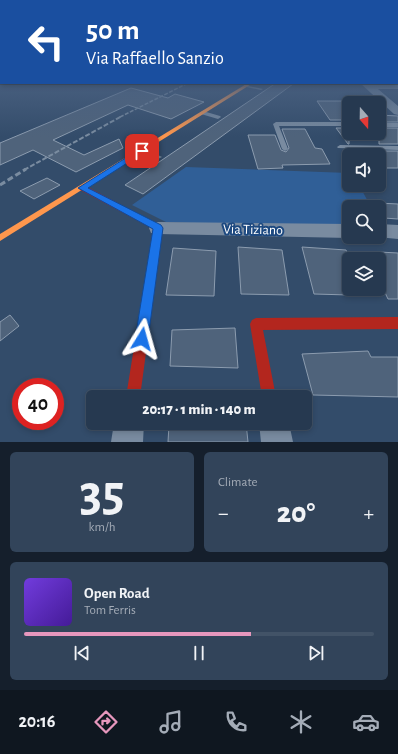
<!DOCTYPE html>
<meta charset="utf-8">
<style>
:root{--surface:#263950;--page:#32445a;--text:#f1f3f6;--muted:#a4acb7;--line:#425367;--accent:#e797bd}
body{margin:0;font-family:"Alegreya Sans",sans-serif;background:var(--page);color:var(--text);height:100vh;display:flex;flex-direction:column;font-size:15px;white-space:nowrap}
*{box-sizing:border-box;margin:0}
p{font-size:13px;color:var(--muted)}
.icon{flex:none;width:22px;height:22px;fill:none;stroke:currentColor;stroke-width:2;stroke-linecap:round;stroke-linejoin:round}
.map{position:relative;height:442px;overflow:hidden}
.drawer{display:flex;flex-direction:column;gap:10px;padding:10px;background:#151f2c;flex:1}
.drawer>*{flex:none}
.top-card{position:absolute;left:0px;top:0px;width:398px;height:84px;box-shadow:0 2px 6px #0003,0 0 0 1px var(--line);background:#1a4fa0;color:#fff;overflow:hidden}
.needle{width:26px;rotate:160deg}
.buttons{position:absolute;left:342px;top:96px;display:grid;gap:8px}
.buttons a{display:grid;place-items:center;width:44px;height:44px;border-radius:6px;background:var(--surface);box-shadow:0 2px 6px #0003,0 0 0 1px var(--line);font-size:20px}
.speed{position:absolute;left:12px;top:378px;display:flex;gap:8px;font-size:20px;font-weight:700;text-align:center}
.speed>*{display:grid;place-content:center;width:52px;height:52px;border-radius:50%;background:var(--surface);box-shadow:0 2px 6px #0003,0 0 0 1px var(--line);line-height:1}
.speed .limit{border:6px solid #d22;background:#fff;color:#111}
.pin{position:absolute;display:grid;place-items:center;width:34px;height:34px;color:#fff;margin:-17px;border-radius:8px;box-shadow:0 2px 6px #0006}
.me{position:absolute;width:44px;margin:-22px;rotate:8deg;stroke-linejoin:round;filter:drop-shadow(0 0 3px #0008)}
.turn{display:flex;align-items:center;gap:14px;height:84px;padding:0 20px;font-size:18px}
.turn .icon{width:52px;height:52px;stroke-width:2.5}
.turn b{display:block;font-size:28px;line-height:34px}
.big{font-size:30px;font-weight:800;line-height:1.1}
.drawer .tile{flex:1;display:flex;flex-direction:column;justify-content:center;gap:6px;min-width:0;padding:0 14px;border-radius:6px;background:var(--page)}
.drawer .dial{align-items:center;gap:0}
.dial b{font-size:52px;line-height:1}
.song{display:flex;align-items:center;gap:12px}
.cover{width:48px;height:48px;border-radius:6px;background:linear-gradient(135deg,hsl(260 70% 55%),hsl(260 70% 35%))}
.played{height:4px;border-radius:2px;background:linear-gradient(90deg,var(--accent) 65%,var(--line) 65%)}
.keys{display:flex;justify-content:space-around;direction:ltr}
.heat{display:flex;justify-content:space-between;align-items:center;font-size:22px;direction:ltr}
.drawer .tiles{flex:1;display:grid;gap:10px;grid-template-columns:1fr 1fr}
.tile:last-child{grid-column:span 2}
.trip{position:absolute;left:86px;top:390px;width:226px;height:40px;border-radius:6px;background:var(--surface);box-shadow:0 2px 6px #0003,0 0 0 1px var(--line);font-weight:800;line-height:40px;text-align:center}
.menu{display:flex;height:64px;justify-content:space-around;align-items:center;background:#0f1720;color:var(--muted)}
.menu .icon{width:28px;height:28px}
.menu .on{color:var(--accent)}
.menu b{font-size:18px;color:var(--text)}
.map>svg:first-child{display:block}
</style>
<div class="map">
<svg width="398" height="442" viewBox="0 0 398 442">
<rect width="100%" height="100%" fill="#334c6a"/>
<path fill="#305f97" d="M186,167L349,173V185H359L371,207H349V229L166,222L132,205Z"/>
<path fill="#4f637b" stroke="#8c9caf" d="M276,83H292L293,84L143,194L125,185Z
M131,88L168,98L175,94L204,102L171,119L128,105L53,140L84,155L119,139L123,148L76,172L33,150L0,165V143Z
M317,101H349V120H330Z
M379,115L398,116V122H379Z
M336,128H349V144H348Z
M379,128H398V144H379Z
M282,129H305L315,148L322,149L330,164L282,165L283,168L258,169L248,135H275L281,150L286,152L289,148Z
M379,151H398V168H379Z
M47,178L60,185L34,199L20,191Z
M378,203L398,204V219L384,218Z
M238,247L282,250L289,295L241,294Z
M302,247L346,250L349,258V295L314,294Z
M173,248L216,251L214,296L166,295Z
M379,252L398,253V299H388L379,280Z
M10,315L19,326L0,341V322Z
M235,328L238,368L170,366L172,330Z
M368,351L371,357H398V397L313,395L302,354Z
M246,423L248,442H168L169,425Z"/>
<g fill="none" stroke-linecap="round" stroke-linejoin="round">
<path fill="#798ba0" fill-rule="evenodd" d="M244,85L263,89L261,90L246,87H244Z
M203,111L220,116L221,117L218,119L201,114V112Z
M349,122V126H279L288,149L285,151L282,149L273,124L276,122Z
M379,123H398V127H379Z
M340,145L398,146V150L338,148L337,147Z
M143,149L160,156L162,157L158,159L141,152L140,151Z"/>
<path fill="#798ba0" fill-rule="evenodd" d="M360,83H398V89H378L398,106V115L394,114Z
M158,222L349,224V237H351L349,238L158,234L151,233L149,228L151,223Z
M379,224L398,225V239L377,237H379Z
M114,423H144L143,442H111Z
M259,423H289L293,442H261Z"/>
<path fill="#ff974d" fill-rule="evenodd" d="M248,83H253L0,241V234Z"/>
<path fill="#b3261e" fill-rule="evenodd" d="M80,186H86L161,226L163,228L140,397H126L153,229L80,190L79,188Z
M398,317V329L263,330L276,397H262L250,324L252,320L256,318Z"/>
<path stroke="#7a8ca0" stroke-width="1.5" stroke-dasharray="4 1.5" stroke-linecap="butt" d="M120,117L188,83"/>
<path stroke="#7a8ca0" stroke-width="2" stroke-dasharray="5 2" stroke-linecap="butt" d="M24,170L122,116"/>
<path stroke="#7a8ca0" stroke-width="3" stroke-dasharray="6 3" stroke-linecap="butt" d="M0,185L26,169"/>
</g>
<linearGradient id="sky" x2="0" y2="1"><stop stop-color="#1c2a3a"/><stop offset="0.55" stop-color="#4a6181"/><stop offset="1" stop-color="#4a6181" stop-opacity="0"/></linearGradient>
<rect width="398" height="137" fill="url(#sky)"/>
<path fill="#1a73e8" stroke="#114b97" d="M140,149L146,151L88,188L161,225L163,228L148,339L146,343L142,345L137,343L135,339L153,229L78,188Z"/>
<g text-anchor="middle" stroke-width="4" stroke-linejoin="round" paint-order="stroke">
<g font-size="14" fill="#fff" stroke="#1d4980">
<text transform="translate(253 229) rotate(1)" y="5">Via Tiziano</text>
</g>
</g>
</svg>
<div class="buttons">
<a><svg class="needle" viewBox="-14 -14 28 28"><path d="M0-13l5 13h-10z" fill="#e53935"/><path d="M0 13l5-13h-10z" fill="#a4acb7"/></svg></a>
<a><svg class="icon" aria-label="sound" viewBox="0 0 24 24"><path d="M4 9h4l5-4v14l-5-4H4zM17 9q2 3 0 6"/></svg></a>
<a><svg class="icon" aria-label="search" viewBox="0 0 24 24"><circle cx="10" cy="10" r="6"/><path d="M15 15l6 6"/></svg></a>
<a><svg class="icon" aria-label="layers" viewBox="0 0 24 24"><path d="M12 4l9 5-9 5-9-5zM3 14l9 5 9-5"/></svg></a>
</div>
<div class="speed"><div class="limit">40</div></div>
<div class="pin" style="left:142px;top:151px;background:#d93025"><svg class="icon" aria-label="arrive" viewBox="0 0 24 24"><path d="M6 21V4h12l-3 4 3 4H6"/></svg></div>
<svg class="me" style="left:142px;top:339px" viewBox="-20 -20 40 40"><path d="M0-17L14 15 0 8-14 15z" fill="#1a73e8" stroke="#fff" stroke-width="4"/></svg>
<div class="trip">20:17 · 1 min · 140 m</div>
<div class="top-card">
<div class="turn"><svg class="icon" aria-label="left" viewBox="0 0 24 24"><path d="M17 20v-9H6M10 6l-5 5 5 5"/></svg><div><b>50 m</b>Via Raffaello Sanzio</div></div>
</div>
</div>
<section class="drawer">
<div class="tiles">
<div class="tile dial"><b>35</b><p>km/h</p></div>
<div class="tile"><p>Climate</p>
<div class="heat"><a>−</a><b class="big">20°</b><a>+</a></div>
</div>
<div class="tile">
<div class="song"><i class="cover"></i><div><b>Open Road</b><p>Tom Ferris</p></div></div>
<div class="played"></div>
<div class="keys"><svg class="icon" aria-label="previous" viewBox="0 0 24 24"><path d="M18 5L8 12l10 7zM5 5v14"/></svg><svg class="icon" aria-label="pause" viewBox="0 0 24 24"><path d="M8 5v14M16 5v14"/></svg><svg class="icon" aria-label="next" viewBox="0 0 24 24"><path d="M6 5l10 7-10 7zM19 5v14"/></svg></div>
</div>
</div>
</section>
<nav class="menu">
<b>20:16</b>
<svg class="icon on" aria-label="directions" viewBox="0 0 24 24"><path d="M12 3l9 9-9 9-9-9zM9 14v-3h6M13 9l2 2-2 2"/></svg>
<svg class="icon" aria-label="music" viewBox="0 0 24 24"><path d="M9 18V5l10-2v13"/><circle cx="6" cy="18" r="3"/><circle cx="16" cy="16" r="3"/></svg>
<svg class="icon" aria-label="phone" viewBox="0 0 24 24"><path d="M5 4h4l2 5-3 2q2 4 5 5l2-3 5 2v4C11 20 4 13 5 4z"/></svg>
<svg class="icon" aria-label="climate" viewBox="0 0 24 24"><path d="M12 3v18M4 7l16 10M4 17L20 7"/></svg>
<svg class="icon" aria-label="car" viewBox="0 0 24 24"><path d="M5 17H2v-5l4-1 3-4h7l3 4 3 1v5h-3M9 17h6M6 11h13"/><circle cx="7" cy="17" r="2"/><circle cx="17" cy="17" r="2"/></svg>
</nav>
